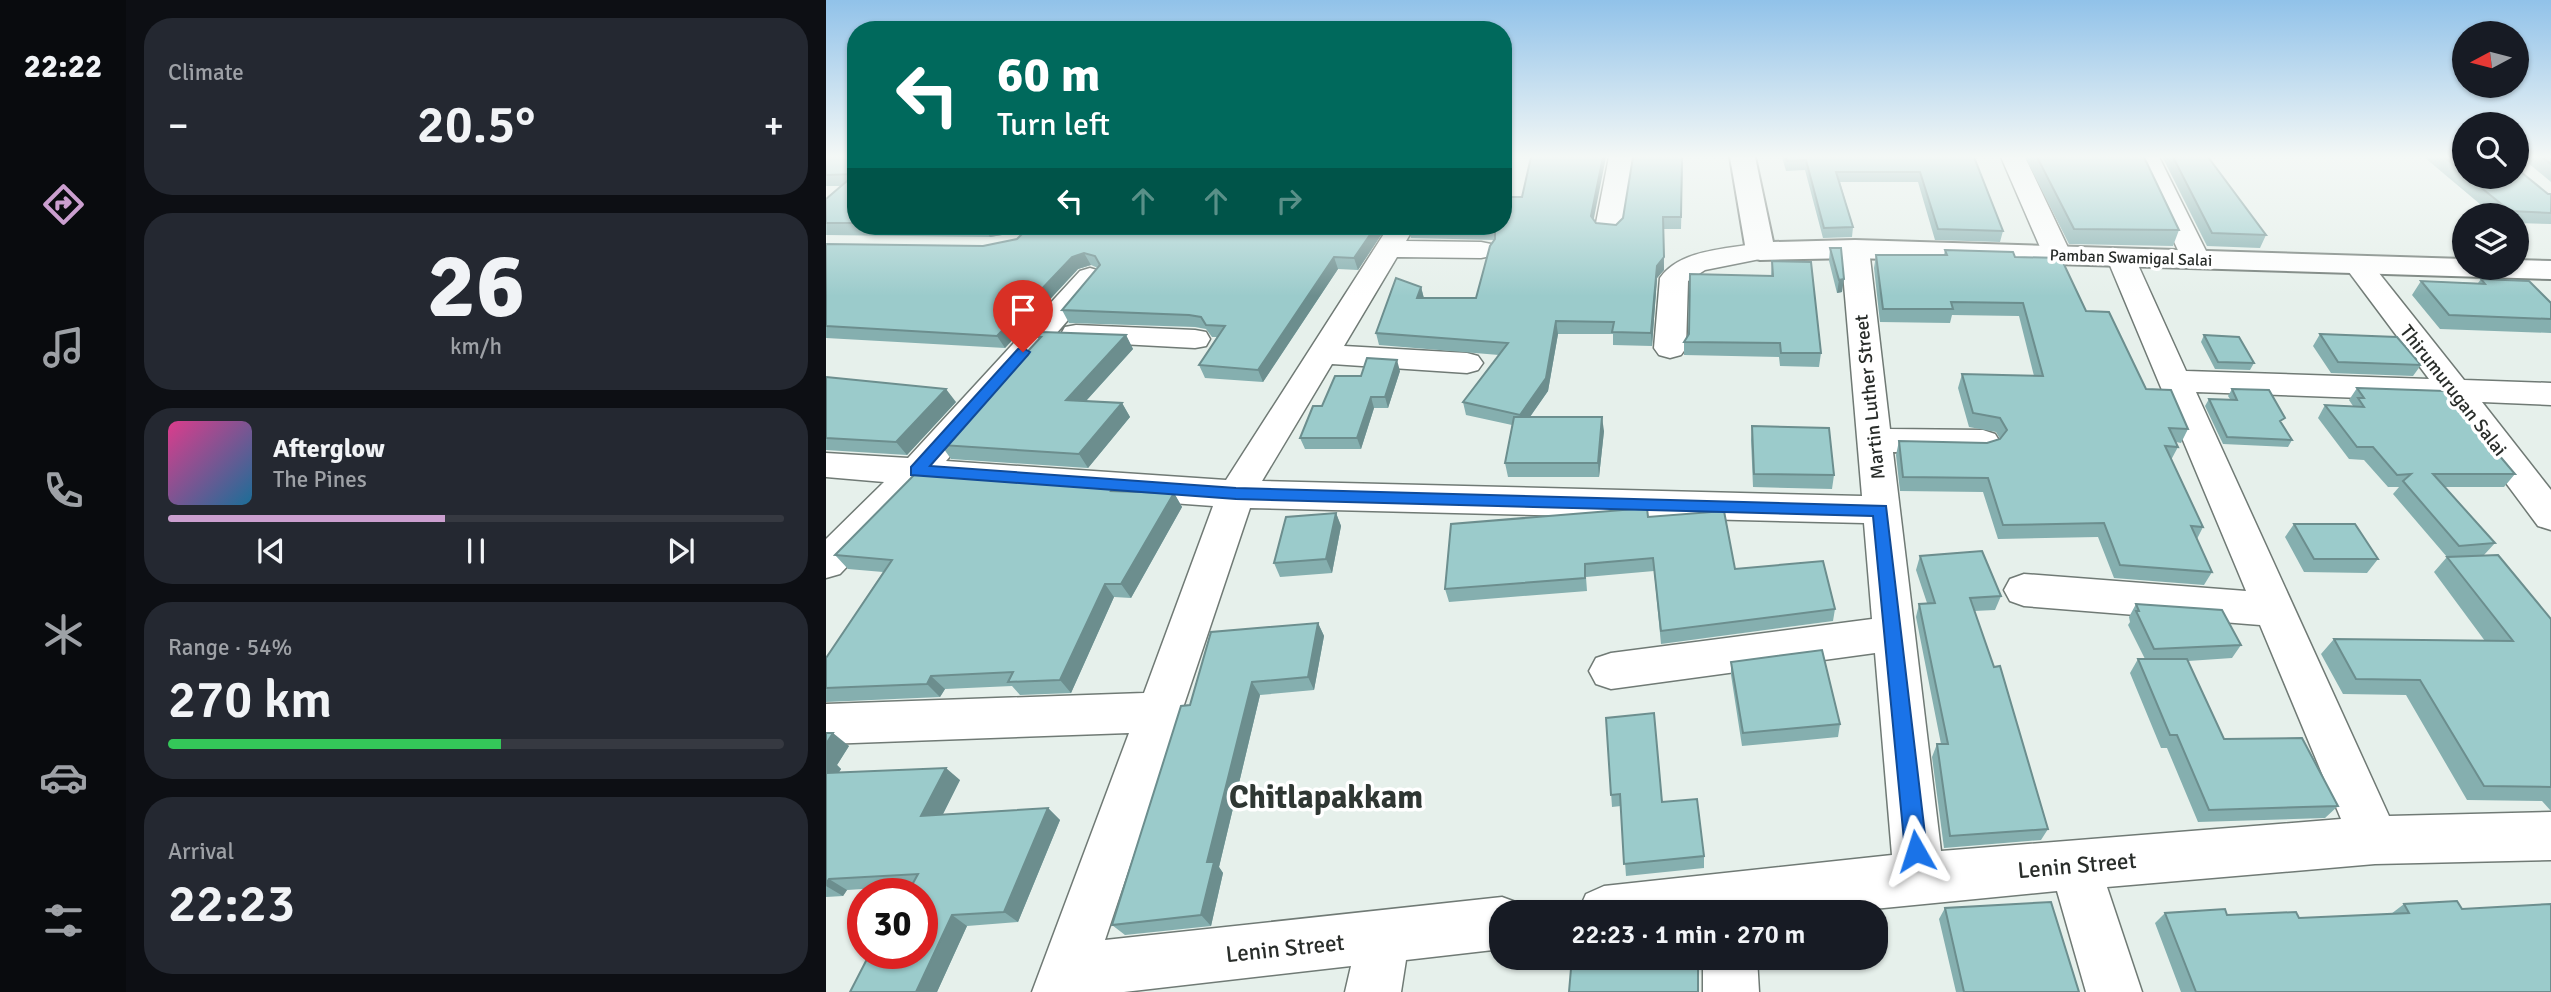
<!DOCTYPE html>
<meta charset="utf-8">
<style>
:root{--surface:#171b24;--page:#242831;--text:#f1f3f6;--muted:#9ea1a6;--line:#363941;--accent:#cb9fcf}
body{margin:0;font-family:Signika,sans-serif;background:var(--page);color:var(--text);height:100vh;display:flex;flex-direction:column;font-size:26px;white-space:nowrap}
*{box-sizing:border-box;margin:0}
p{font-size:23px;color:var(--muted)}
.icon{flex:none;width:38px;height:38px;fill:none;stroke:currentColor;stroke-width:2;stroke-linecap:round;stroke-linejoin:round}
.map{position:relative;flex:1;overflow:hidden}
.details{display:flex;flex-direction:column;gap:18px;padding:18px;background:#0d0f14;width:700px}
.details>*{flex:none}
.hud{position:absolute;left:21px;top:21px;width:665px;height:214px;border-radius:28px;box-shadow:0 2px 5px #0004;background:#00695c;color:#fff;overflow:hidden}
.needle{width:46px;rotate:263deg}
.controls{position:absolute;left:1626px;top:21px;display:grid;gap:14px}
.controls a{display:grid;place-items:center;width:77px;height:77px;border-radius:50%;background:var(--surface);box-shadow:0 2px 5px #0004;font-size:35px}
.speed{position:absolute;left:21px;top:878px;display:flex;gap:14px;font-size:35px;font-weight:700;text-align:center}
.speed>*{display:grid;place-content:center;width:91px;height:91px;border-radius:50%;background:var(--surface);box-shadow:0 2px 5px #0004;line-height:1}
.speed .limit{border:10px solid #d22;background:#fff;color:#111}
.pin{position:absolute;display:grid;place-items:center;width:60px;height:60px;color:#fff;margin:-72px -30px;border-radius:50% 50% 50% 0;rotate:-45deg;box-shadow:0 0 7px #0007}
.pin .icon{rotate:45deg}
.me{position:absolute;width:77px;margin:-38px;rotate:354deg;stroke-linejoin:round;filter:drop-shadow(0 0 5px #0008)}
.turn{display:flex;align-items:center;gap:24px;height:147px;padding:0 35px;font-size:32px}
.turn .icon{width:91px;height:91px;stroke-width:2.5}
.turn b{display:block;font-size:49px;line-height:60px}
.lanes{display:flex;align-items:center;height:66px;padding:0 35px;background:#0003;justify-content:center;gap:35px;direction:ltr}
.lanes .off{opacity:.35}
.big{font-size:52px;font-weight:600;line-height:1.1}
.details .widget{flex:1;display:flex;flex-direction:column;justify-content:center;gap:10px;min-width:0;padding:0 24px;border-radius:28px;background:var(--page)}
.details .dial{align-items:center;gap:0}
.dial b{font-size:91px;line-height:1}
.song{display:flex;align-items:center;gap:21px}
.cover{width:84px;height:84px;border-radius:10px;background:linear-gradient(135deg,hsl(330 70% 55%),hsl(200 70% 35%))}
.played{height:7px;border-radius:4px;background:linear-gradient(90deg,var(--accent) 45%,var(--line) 45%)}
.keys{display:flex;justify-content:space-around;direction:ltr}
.heat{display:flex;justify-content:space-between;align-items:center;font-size:38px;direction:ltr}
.charge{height:10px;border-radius:5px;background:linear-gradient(90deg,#34c759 54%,var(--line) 0)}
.trip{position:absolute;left:663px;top:900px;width:399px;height:70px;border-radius:28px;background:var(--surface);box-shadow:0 2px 5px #0004;font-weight:600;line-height:70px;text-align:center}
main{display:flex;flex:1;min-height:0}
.menu{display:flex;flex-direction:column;width:126px;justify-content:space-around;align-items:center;background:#090b0e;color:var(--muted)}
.menu .icon{width:49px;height:49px}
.menu .selected{color:var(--accent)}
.menu b{font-size:32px;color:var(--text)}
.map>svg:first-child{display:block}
</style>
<main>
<nav class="menu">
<b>22:22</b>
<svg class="icon selected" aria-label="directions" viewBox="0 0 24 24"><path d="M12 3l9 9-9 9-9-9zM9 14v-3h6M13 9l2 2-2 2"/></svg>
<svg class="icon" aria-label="music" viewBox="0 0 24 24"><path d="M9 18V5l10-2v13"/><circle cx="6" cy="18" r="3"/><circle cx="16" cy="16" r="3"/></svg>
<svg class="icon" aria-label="phone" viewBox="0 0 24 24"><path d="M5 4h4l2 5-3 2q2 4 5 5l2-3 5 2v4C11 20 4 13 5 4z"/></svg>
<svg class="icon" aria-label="climate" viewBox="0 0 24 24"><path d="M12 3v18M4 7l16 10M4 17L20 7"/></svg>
<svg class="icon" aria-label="car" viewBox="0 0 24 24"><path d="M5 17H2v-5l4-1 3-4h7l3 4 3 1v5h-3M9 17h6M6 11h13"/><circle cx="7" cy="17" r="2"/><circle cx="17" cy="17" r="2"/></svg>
<svg class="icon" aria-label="filters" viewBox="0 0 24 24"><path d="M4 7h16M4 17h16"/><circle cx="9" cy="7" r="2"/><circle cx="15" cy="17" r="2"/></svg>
</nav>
<section class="details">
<div class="widget"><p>Climate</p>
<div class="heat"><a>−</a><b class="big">20.5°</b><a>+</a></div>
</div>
<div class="widget dial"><b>26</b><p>km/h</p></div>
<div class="widget">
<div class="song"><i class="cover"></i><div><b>Afterglow</b><p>The Pines</p></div></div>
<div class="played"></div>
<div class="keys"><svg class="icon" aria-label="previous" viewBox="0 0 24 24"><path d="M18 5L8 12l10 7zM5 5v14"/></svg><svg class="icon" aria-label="pause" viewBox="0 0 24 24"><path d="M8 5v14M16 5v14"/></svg><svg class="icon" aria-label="next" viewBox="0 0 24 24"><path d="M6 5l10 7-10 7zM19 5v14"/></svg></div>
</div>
<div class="widget"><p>Range · 54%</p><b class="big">270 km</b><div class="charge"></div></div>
<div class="widget"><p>Arrival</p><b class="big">22:23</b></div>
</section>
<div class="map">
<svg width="1725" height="992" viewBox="0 0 1725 992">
<rect width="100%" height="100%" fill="#e6f0eb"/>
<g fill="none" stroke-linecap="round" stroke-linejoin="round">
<g stroke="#707a75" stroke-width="3">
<path id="minor" d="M783,157H807L795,228L791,234H773L769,228Z
M1175,157H1199L1245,254L1241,260H1221L1217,254Z
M1309,157H1333L1384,259L1380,265L1370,267L1360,265L1356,259Z
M563,226H589L580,241L655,242L665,244L669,250L665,256L655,258L571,257L518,346L641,353L652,356L657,363L652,370L641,373L506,364L436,481L1036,496L1015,249L1019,243H1039L1043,249L1064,429L1157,430L1169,434L1174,442L1169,450L1157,454L1067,452L1115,851L1515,819L1434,625L1198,606L1184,601L1178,590L1184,579L1198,574L1420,591L1280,256L1284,250H1304L1308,256L1360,371L1603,379L1517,264L1521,258L1531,256L1541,258L1638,380L1725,383V405L1656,402L1725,490V530L1712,526L1619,401L1370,392L1563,816L1725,812V860L1549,864L1281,887L1316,992H1260L1231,891L1017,912H752L760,894L778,886L1066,855L1049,653L785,689L770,684L763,671L770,658L785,653L1046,619L1038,523L424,508L279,940L676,897L695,904L698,912H676V949L580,960L575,992H519L525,966L298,992H206L303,733L0,744V704L318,693L387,506L99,485L14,574L0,578V539L58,482L0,477V453L82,458L254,271L264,268L274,271L278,277L274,283L120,461L400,480Z
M934,243L944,245L948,251L944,257L879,270L862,281L860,348L855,355L844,358L833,355L828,348L834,278C854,249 902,249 934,243Z
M250,325L369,330L380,332L384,339L380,346L369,348L239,341L235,334L239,327Z
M877,957H931L933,992H877Z"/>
</g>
<g stroke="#707a75" stroke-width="4">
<path id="tertiary" d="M904,157H929L947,242L1029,240L1638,259V268H1690V260L1725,261V279L1029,258L934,260L924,257L920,251Z"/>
</g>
<use href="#minor" fill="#fff" fill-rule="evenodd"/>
<use href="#tertiary" fill="#fff" fill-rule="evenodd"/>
</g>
<path fill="#85afaf" d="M0,157H30V226H188L176,235L164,237L0,235V199L15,186H0Z
M857,157L855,229H838V270L831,278L826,346L787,345V334H732L722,391L704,417L778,431L773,477H682L679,463L686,425L640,415L637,402L673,355L553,345L550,333L595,287L598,298H650L669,240L585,238L582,226L768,220L770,223L790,225Z
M956,157H1148L1177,231L1174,242L1109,240L1092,182H1014L1027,227L1026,237L997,238L979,170L960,171Z
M1199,157H1318L1353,230L1347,246L1243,244Z
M1337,157H1382L1440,235L1434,248L1381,246L1337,158Z
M1598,157H1638V177H1690V157H1725V182L1701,162L1695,161L1691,169L1722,194H1725V224L1690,223V215H1667Z
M342,226L341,227L453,226L449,231L450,232L457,229L460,226H561L532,270L512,269L437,382L379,378L373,365L391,337H386L380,329L369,327L243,323L236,310L272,268L265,265L252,269L179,348L0,338V244L157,246Z
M1004,248L1016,292L1011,293L1003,261Z
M1119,250L1189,257L1260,311L1320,389L1362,429L1355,443L1350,442L1352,447L1345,460L1377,527L1371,539L1386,572L1378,585L1288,578L1272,537L1172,539L1157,492L1074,491L1070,455L1073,441L1161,443L1174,439L1170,432L1143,427L1132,388L1136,374L1208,376L1193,316L1126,315L1124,323L1054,322L1048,268L1050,255H1118Z
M946,261L995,353L993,367L954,366L953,357L858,355V342L945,276Z
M1655,279L1725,303V333L1614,329L1586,295L1595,281L1652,283Z
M1494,334L1595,365L1587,376L1505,373L1487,346Z
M300,335L307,349L260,401L296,403L304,417L262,468L125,459L115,445L213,340L212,337Z
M1378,335L1428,363L1424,370L1389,369L1375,342Z
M574,371L562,408H548L535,449H479L474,438L496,406L535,376Z
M0,377L130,402L81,455L0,450Z
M1531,388L1689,474L1678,487H1618L1669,543L1658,555L1725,619V811L1716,801L1641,800L1580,695L1517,694L1495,654L1508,639L1659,641L1608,572L1621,557L1567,494L1573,487H1562L1538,460L1523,459L1492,418L1499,405L1527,406L1523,400Z
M1406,389L1456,423L1466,440L1462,447L1397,444L1379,406L1383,399H1404L1402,396Z
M926,426L1008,475L1006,489L927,487L925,440Z
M289,491L348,493L356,507L305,598L288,597L245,693L194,695L186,686L119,689L114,697L0,702V658L57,572L22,569L9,555Z
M510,513L515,526L506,573L454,577L448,563Z
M822,517L909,569L1009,609L1007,621L835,644L828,571L760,577L761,591L623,602L619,589Z
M1468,524L1552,559L1541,573L1478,572L1459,537Z
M1094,556L1175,596L1169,610L1148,611L1222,829L1215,840L1118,848L1106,757L1111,744H1115L1090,617L1093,604L1101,603L1090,570Z
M1310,604L1415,645L1406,658L1362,661L1398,739L1512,806L1499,818L1372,822L1341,748H1335L1304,673L1312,659H1319L1302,625L1304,622L1303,617Z
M492,623L498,636L488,690L434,695L393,867L397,873L385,926L299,935L286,925L364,705Z
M905,662L1014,724L1012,737L916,746L905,675Z
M780,718L836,802L878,856V868L800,876L795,806L786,807Z
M0,733L23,746L11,765L15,769L13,772L134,780L117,814L222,808L234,820L192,922L141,926L111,992H24L49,959L85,886L21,890L17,896L0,897Z
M1578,904L1636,909L1725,992H1355L1329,923L1339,913L1473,918L1565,914Z
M1119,908L1253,992H1130L1113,919Z"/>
<path fill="#6c8e8e" d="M777,157H780L766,228L765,216Z
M837,217L838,270L831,278L826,346L825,333L831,266Z
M157,226H188L176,235L164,237Z
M440,226H453L444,238Z
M550,226H561L532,270L528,258Z
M258,253L265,265L252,269L179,348L171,336L246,257Z
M508,257L512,269L437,382L432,370Z
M1018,279L1016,292L1011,293L1013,280Z
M595,287L598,299L591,298Z
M730,321L732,334L722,391L696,428L694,415Z
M300,335L307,349L249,413L240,400Z
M571,360L574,371L562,408L559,397Z
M120,389L130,402L81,455L70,442Z
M545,397L548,408L535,449L531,438Z
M296,403L304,417L262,468L253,454Z
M776,417L778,431L773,477L772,463Z
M348,493L356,507L305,598L295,584Z
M510,513L515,526L506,573L500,559Z
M279,584L288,597L245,693L234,680Z
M492,623L498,636L488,690L482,677Z
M105,676L119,689L114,697L101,684Z
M426,682L434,695L393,867L397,873L385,926L375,915L381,862Z
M7,733L23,746L11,765L15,769L5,785L0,782V744Z
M120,768L134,780L110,828L95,816Z
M222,808L234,820L192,922L178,912Z
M3,879L21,890L17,896L0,886Z
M126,915L141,926L111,992H90Z"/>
<path fill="#9bcbcb" stroke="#6c8e8e" stroke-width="2" d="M0,157H30V223H0V199L29,174L0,175Z
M705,157H777L765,216L770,223L790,225L797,218L807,157H856L855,217H837L838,257L831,266L825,333L786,332L788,322L730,321L720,378L694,415L637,402L682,343L550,333L570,278L595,287L591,298H650L664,246L669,239V228L582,226H677V197H696Z
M960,157H1148L1177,231L1112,229L1094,172H1010L1027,227L998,228L980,160L961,161Z
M1211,157H1318L1353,230L1248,229Z
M1347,157H1382L1440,235L1386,233Z
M1618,157H1638V173Z
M1690,157H1695V163L1690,164Z
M1716,157H1725V164Z
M1690,168L1722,194H1725V213L1684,211L1642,177H1690Z
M204,226H441L450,232L457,229L460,226H550L528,258L508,257L432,370L373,365L399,326L380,325L375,317L363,315L236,310L274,265L269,256L258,253L246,257L171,336L0,326V244L157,246L191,239Z
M1004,248H1015L1018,279L1013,280Z
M1119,250L1187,252L1189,257L1235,258L1260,311L1283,312L1320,389L1345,390L1362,429L1343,428L1352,447L1339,446L1377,527L1365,526L1386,572L1294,565L1278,523L1177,525L1162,478L1077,477L1073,441L1161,443L1174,439L1181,430L1174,418L1147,413L1136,374L1217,376L1197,303L1125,302L1127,309H1057L1050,255H1121Z
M946,261L985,262L995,353H955L954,343L858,342L863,334L864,274L947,276Z
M1655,279L1703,281L1725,303V319L1623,315L1595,281L1659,284Z
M216,332L300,335L240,400L296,403L253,454L115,445L215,337H212Z
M1494,334L1571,337L1595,365L1512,362Z
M1378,335L1413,337L1428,363L1392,362Z
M541,358L571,360L559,397H545L531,438H474L487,406H496L509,376H535Z
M0,377L120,389L70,442L0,438Z
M1531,388L1619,391L1689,474H1607L1669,543L1633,546L1577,481L1585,474L1571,475L1547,447H1531L1499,405L1538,407L1532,398H1538Z
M1406,389L1443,390L1459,418L1454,421L1466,440L1401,437L1383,399L1411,400Z
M688,417H776L772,463H679Z
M926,426L1003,428L1008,475L928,474Z
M89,474L287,488L285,491L348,493L295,584H279L234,680L182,682L187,672L105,676L101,684L0,688V658L66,560L9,555Z
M821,508L822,517L898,511L909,569L997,561L1009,609L835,631L827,558L759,564V578L619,589L625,524Z
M510,513L500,559L448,563L460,517Z
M1468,524H1529L1552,559H1488Z
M1156,551L1175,596L1144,598L1168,667L1174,666L1222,829L1124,836L1111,744H1122L1093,604L1109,603L1094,556Z
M1672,555L1725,619V787L1658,786L1594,680L1530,679L1508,639L1687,641L1621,557Z
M1310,604L1396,610L1415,645L1328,649L1310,611H1313Z
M492,623L482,677L426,682L381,862H388L375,915L286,925L355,706L364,705L385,632Z
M996,650L1014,724L917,733L905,662Z
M1312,659H1361L1398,739L1476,738L1512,806L1383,810L1351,735H1344Z
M828,713L836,802L871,799L878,856L798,864L794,794L785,795L780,718Z
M0,733H7L0,744Z
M120,768L95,816L222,808L178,912L126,915L90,992H24L41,959H49L52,954H96V894H81L92,874L3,879L0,884V773Z
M1631,901L1636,909L1725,904V992H1370L1339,913L1399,909L1401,915L1470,912L1473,918L1583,913L1578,904Z
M1225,902L1253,992H1138L1119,908Z
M746,957H872V992H743Z"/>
<linearGradient id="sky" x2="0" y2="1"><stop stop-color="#91c2e9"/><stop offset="0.53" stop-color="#f4f8f6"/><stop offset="1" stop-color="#f4f8f6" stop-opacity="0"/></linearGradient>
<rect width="1725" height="296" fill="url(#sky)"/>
<path fill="#1a73e8" stroke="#114b97" stroke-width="2" d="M197,348L204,352L202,355L104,466L410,488L1060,506L1101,851L1098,858L1090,861L1082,858L1079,851L1047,516L410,499L85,475V467L192,349Z"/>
<g text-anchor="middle" stroke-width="7" stroke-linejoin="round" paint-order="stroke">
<g font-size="16" fill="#292d2a" stroke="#fff">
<text transform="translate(1305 257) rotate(2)" y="6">Pamban Swamigal Salai</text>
</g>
<g font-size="19" fill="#292d2a" stroke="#fff">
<text transform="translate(1628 390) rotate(52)" y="7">Thirumurugan Salai</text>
<text transform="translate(1043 397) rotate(-96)" y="7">Martin Luther Street</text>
</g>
<g font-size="23" fill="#292d2a" stroke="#fff">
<text transform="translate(1251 865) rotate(-5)" y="8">Lenin Street</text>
<text transform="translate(459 948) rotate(-6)" y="8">Lenin Street</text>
</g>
<g font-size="32" font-weight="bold" fill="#2f3733" stroke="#fff">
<text x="500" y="808">Chitlapakkam</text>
</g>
</g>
</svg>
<div class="controls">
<a><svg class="needle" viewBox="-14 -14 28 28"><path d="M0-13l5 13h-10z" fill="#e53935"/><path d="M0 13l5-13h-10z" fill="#9ea1a6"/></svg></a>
<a><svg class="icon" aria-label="search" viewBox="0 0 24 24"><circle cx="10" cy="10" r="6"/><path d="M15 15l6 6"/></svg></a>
<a><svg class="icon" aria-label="layers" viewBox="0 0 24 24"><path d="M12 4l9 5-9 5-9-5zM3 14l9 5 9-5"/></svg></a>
</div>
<div class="speed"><div class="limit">30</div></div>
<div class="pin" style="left:197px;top:352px;background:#d93025"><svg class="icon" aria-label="arrive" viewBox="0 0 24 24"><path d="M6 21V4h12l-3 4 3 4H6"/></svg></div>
<svg class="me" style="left:1090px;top:851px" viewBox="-20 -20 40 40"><path d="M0-17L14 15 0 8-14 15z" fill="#1a73e8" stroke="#fff" stroke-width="4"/></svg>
<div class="trip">22:23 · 1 min · 270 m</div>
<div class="hud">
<div class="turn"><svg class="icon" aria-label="left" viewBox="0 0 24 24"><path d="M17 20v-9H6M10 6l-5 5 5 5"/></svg><div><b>60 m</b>Turn left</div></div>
<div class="lanes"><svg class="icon" aria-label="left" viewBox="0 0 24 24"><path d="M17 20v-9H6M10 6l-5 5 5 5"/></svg><svg class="icon off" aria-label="ahead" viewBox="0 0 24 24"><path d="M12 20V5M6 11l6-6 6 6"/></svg><svg class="icon off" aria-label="ahead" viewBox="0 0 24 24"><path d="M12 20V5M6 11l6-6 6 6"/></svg><svg class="icon off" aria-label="right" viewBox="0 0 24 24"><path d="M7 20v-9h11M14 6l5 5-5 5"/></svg></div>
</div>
</div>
</main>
